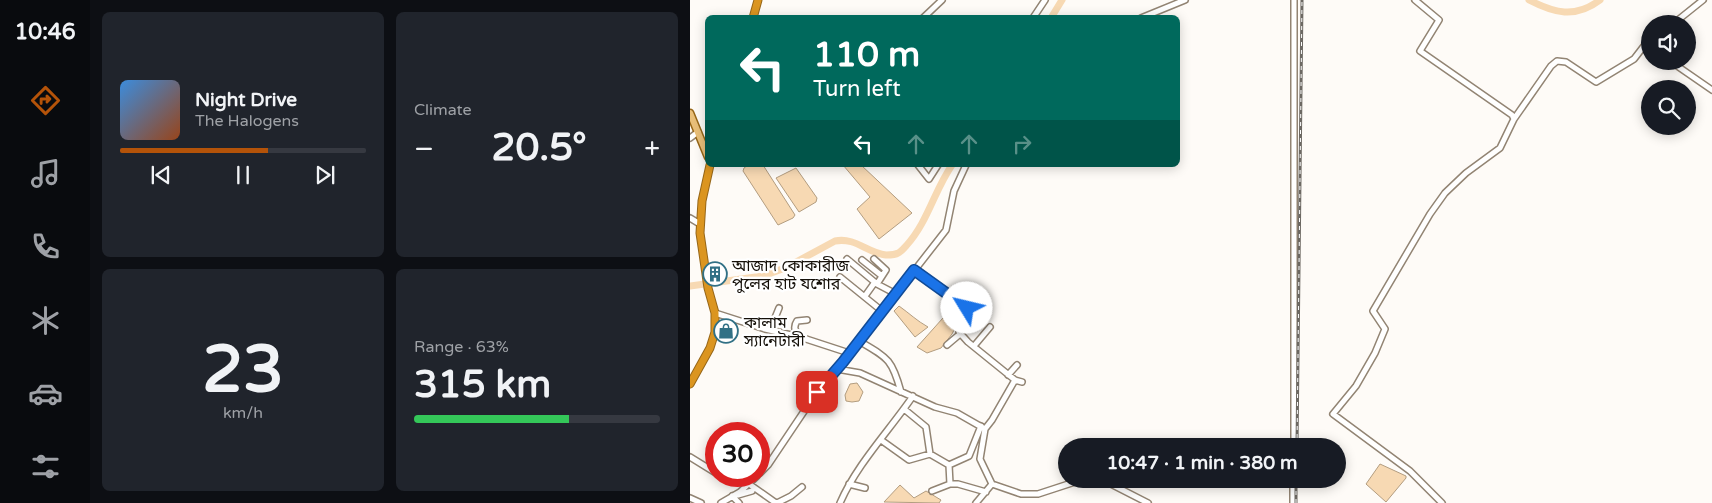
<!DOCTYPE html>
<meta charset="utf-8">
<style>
:root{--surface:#171b24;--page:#20242c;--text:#f1f3f6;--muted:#9ea1a6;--line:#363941;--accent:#b45309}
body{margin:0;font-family:"Varela Round","Noto Sans Bengali",sans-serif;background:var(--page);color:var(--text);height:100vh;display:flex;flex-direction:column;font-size:19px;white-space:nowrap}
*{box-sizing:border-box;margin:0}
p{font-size:16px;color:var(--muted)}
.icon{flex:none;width:28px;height:28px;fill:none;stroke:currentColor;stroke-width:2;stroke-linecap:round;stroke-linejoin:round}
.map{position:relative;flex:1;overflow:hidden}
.drawer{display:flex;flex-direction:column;gap:12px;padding:12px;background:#0d0f14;width:600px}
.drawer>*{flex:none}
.guide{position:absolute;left:15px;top:15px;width:475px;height:152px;border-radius:8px;box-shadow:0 2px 12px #0003;background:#00695c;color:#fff;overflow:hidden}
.tools{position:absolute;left:951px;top:15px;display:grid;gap:10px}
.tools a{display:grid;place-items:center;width:55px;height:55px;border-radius:50%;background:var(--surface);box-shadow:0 2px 12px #0003;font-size:25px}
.speed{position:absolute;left:15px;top:422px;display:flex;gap:10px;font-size:25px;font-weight:700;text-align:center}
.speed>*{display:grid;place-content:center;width:65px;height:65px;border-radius:50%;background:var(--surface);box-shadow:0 2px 12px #0003;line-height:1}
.speed .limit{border:8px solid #d22;background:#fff;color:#111}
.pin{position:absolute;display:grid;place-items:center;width:42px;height:42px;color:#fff;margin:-21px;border-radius:10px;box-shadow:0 2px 8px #0006}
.me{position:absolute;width:55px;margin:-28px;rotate:306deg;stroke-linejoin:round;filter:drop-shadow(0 0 4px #0008)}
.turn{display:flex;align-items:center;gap:18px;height:105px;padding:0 25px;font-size:22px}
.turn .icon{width:65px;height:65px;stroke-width:2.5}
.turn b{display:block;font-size:35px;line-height:42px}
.lanes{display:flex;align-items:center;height:48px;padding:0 25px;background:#0003;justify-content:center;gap:25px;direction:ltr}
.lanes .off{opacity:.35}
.big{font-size:38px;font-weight:700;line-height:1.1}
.drawer .tile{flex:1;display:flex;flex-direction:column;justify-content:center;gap:8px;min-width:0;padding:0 18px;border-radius:8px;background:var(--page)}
.drawer .dial{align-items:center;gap:0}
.dial b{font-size:65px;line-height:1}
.song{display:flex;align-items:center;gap:15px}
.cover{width:60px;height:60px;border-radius:8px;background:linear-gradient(135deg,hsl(210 70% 55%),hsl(20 70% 35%))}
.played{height:5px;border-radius:2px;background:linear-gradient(90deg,var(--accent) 60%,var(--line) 60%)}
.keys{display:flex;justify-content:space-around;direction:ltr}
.heat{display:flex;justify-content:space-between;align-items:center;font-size:28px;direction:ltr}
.charge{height:8px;border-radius:4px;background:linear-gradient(90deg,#34c759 63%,var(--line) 0)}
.drawer .tiles{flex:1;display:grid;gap:12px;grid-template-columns:repeat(2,1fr)}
.trip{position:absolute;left:368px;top:438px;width:288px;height:50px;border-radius:25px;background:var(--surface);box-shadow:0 2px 12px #0003;font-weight:700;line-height:50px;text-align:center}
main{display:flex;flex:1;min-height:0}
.tab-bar{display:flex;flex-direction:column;width:90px;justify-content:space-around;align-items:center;background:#090b0e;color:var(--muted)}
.tab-bar .icon{width:35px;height:35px}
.tab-bar .on{color:var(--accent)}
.tab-bar b{font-size:22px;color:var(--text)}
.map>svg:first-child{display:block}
</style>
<main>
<nav class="tab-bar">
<b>10:46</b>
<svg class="icon on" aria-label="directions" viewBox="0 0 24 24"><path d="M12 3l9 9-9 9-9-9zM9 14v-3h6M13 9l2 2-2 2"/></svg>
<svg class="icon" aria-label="music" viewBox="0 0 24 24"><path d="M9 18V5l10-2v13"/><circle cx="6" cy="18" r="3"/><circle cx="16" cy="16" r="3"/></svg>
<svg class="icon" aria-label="phone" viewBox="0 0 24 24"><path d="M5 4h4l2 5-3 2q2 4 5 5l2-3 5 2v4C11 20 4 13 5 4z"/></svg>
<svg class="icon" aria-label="climate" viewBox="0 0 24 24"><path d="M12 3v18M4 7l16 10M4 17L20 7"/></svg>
<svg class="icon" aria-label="car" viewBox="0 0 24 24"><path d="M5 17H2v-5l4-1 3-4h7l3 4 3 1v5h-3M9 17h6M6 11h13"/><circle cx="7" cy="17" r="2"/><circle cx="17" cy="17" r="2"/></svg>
<svg class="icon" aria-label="filters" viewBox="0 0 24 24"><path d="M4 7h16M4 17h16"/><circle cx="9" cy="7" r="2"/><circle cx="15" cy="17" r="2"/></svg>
</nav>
<section class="drawer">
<div class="tiles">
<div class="tile">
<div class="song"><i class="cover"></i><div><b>Night Drive</b><p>The Halogens</p></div></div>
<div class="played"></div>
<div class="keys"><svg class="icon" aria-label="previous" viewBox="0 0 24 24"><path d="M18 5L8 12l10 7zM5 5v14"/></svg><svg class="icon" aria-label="pause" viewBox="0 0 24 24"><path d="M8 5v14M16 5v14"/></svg><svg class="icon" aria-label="next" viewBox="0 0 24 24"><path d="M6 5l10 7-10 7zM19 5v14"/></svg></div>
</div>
<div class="tile"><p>Climate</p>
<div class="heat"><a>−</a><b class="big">20.5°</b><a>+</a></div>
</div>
<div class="tile dial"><b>23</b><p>km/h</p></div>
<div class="tile"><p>Range · 63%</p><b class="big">315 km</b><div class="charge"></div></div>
</div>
</section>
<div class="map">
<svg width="1022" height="503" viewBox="0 0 1022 503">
<rect width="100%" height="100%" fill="#fefbf7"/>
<path fill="#f7d9b3" stroke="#b39d80" d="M58,165H73L105,215L103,218L88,225L53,171L54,168Z
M153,165H171L222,213L189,239L167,209L180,197Z
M106,168L127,198L126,202L109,212L86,178Z
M209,306C219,313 227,321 238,327L225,337L204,311Z
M261,309L274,310L262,334L251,348L237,353L227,347Z
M167,383L173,392L169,401L162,402L156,401L155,395L160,384Z
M690,464L716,476V478L696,502L676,484Z
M210,485L224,498L236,491L251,500L249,503L194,502Z"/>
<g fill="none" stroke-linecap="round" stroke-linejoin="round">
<path stroke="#f7d9b3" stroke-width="7" d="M839,0C864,13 885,19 910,0
M361,18L372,0
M0,286L73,276L95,268L145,241C166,237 177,253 196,255C199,255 205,255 208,253C211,252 214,248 216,246C238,222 244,191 262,165"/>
<g stroke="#928473" stroke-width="8">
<path id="minor" d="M725,0L749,20L730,51L822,115L824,119L810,148L776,173L755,193L740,214L683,311L695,329L685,353L666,386L643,414L720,471L752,503
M233,18L252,0
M343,18L355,0
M451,18L495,0
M983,24L1013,0
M980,61L1022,90
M824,119L861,66L867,61L876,62L906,82L944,59L954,46L960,48
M0,138L8,132
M228,165L239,179L248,165
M0,218L10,224
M157,259L187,284L206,294
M184,259L196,270L187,284
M172,260L192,276
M224,270L277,308L278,311L269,332L278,342L325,380L302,420L295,429L290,459L302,484L286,503
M150,277L192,311
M175,296L185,282
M25,313L75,329L110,337L159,353
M80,330L89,308
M109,336C105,331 103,327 107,321L117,320
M169,341C198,358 202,359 211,392
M257,345L270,334
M284,346L300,327
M147,369L170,373L245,407L267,413L295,429
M318,375L327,365
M325,380L332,382
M214,409L236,427L240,454L259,465L279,456L291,426
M191,440L219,460L240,454
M604,446V0
M69,455L78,462
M0,457L26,473
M259,465L260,484H268L296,492
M69,474L78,465L127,392L153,362L256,230L264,191L276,165
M59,484L86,503
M159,484L175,488
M302,484L331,494H348L394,479H411L458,503
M242,491L260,484
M48,495L62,491
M42,496L49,503
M0,498L11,503
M31,503L50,492L67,476
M87,503L101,496L112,487
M150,503C167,464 199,431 223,396
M603,503V479"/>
</g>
<g stroke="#966618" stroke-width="9">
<path id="major" d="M0,113L18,157"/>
</g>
<g stroke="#966618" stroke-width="9">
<path id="highway" d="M63,18L68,0
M0,384L20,348L25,332V313L18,288L10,233L12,201L20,165"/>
</g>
<use href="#minor" stroke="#fff" stroke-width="5"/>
<use href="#major" stroke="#e9bf79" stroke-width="6"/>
<use href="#highway" stroke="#db9520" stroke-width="7"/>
<g stroke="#6c6862" stroke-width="3">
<path id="rail" d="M607,446L612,0
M606,503V479"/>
</g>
<use href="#rail" stroke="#fff" stroke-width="1" stroke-dasharray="4" stroke-linecap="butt"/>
</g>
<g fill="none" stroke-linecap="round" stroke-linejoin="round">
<g stroke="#114b97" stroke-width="12">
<path id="route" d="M127,392L153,362L224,270L277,308"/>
</g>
<use href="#route" stroke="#1a73e8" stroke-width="9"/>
</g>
<defs>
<g id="building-ring" transform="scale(1.25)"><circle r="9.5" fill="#fff" stroke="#317085" stroke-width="1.5"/><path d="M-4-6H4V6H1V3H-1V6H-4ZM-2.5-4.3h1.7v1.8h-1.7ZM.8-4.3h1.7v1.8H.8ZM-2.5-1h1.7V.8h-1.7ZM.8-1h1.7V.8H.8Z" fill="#317085"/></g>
<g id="shop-ring" transform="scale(1.25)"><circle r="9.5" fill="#fff" stroke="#317085" stroke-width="1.5"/><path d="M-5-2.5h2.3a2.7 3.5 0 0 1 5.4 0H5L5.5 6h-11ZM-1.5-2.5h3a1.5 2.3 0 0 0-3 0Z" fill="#317085"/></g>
</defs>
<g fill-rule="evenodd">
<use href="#building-ring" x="25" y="274"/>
<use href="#shop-ring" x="36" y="331"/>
</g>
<g text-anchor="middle" stroke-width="4.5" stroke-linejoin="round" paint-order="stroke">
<g font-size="16" fill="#151009" stroke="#fff" text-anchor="start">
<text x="42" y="271">আজাদ কোকারীজ<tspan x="42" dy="18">পুলের হাট যশোর</tspan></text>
<text x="54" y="328">কালাম<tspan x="54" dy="18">স্যানেটারী</tspan></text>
</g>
</g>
</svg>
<div class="tools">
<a><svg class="icon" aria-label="sound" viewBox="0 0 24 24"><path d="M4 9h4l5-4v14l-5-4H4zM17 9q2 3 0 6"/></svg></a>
<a><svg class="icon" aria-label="search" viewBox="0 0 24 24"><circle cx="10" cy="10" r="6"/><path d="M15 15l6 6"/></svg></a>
</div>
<div class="speed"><div class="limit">30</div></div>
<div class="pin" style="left:127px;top:392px;background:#d93025"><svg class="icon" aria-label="arrive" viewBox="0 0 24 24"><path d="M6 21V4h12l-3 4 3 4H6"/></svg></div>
<svg class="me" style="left:277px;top:308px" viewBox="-20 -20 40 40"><circle r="19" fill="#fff"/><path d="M0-13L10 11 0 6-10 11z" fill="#1a73e8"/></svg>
<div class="trip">10:47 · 1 min · 380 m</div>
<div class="guide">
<div class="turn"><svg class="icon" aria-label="left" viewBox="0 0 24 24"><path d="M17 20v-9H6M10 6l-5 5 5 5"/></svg><div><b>110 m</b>Turn left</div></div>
<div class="lanes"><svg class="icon" aria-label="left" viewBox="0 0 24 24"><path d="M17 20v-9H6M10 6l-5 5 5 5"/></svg><svg class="icon off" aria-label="ahead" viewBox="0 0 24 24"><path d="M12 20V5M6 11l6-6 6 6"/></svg><svg class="icon off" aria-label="ahead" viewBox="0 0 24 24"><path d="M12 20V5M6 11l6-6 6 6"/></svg><svg class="icon off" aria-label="right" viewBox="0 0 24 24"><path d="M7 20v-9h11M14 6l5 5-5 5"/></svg></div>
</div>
</div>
</main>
